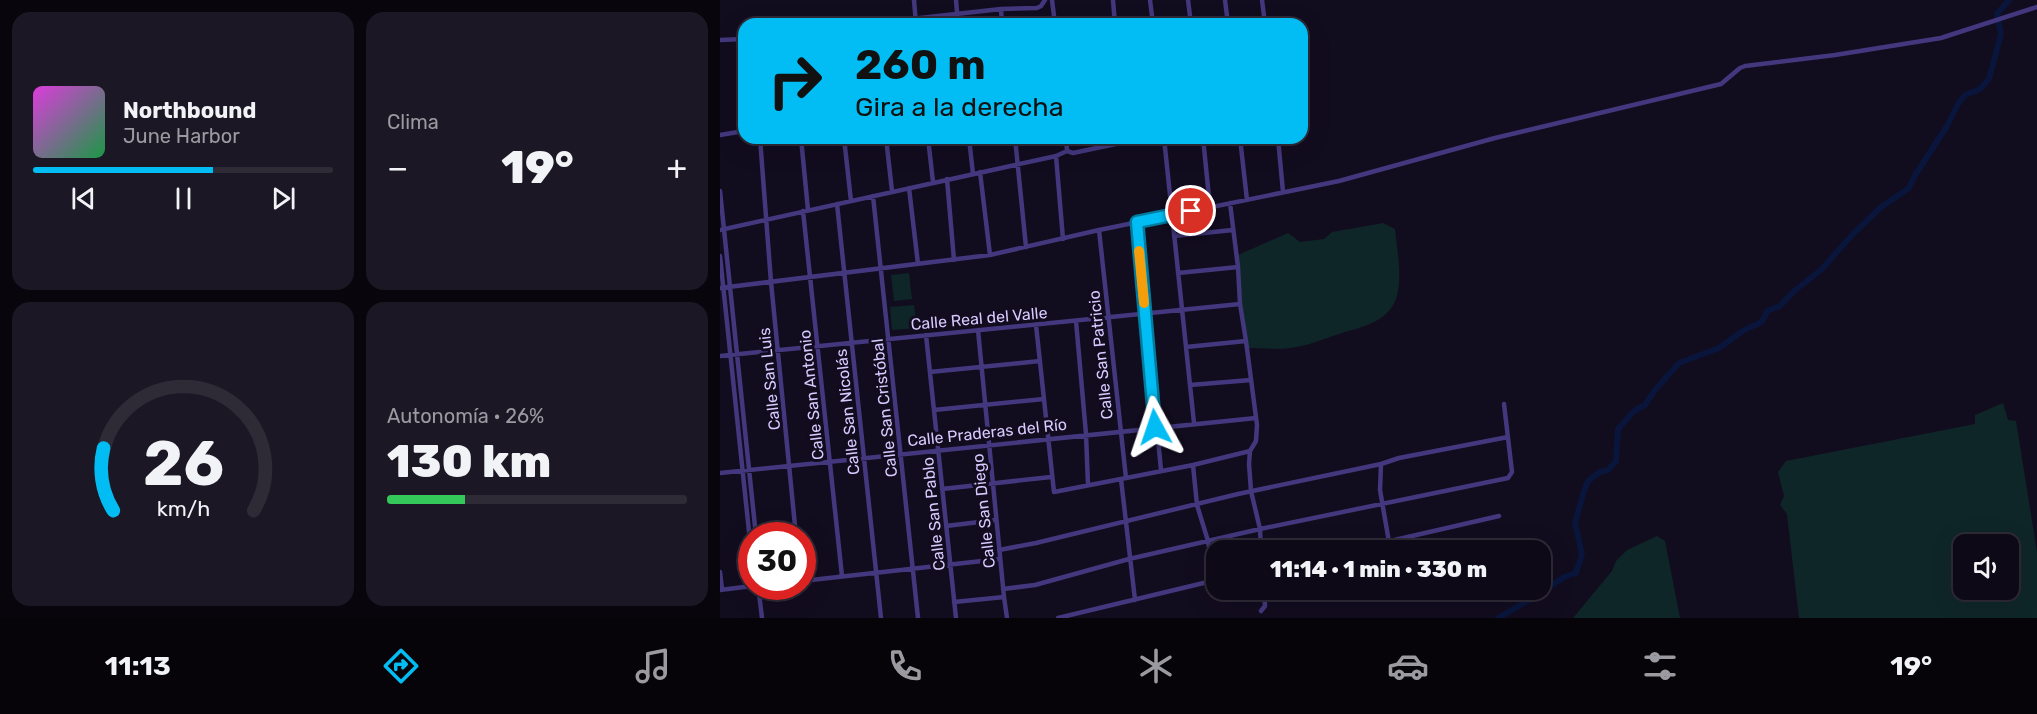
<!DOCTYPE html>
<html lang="es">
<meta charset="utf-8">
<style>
:root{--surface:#0e0917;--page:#1c1724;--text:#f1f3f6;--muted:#9b9aa1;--line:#2e2a36;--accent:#02bdf3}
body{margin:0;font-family:Rubik,sans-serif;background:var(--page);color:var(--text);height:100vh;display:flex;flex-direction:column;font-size:22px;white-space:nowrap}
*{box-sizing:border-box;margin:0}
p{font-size:20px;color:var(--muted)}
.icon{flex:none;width:33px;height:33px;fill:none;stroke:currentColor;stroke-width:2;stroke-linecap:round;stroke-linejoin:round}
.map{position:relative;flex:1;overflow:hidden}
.sheet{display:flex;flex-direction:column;gap:12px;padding:12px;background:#08050d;width:720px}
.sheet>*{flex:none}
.top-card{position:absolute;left:18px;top:18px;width:570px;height:126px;border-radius:18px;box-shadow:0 6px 24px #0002,0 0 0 2px var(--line);background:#02bdf3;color:#111;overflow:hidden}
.buttons{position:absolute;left:1233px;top:534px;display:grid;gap:12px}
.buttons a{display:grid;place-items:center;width:66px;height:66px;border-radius:12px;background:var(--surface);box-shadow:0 6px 24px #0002,0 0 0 2px var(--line);font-size:30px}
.speed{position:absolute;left:18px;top:522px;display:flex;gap:12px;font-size:30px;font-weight:700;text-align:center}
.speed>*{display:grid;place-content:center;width:78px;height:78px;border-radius:50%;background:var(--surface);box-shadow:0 6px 24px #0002,0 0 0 2px var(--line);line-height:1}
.speed .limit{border:9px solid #d22;background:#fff;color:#111}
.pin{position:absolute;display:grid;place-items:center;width:51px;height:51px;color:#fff;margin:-26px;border:3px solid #fff;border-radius:50%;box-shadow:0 2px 6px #0007}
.me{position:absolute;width:66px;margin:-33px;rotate:355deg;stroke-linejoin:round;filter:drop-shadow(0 0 4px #0008)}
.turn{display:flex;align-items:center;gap:21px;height:126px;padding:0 18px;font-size:27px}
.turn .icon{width:78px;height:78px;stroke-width:2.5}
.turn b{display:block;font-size:42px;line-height:51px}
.big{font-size:45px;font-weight:800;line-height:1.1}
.sheet .widget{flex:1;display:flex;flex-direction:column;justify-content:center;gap:9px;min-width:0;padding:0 21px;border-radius:18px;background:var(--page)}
.sheet .dial{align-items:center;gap:0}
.dial svg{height:156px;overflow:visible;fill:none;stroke:var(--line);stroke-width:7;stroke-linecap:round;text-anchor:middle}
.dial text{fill:var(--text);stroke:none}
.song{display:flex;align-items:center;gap:18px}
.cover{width:72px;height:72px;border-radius:9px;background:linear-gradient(135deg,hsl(300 70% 55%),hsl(140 70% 35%))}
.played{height:6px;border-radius:3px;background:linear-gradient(90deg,var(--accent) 60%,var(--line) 60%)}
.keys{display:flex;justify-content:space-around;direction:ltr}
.heat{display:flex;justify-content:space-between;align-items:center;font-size:33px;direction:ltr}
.charge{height:9px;border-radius:4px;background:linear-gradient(90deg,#34c759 26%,var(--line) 0)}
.sheet .tiles{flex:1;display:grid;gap:12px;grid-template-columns:repeat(2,1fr)}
.trip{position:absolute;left:486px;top:540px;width:345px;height:60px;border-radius:18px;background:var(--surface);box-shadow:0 6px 24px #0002,0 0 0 2px var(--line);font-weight:800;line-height:60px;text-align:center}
.tab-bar{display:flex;height:96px;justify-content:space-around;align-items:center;background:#060409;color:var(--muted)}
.tab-bar .icon{width:42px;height:42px}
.tab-bar .selected{color:var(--accent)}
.tab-bar b{font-size:27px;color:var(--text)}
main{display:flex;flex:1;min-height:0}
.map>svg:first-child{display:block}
</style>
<main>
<section class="sheet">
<div class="tiles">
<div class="widget">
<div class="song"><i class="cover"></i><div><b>Northbound</b><p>June Harbor</p></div></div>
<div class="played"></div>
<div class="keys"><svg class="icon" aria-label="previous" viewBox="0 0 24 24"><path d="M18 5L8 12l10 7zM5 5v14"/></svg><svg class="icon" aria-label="pause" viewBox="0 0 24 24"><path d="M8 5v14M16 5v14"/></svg><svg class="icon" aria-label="next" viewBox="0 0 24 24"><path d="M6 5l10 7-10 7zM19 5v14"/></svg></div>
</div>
<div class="widget"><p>Clima</p>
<div class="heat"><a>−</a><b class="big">19°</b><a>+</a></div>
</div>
<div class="widget dial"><svg viewBox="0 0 100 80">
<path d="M14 69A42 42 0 1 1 86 69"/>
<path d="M14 69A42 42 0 0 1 9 37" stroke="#02bdf3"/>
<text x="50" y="56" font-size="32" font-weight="700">26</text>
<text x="50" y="72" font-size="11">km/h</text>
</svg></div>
<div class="widget"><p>Autonomía · 26%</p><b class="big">130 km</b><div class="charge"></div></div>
</div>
</section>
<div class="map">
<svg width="1317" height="618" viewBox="0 0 1317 618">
<rect width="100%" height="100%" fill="#120c1f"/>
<path fill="#0f2628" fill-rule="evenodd" d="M663,223L675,229C677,250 683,278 676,299C666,326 633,328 610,337C597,342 584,346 570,348C556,350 542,348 528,348L525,342L518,255L568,233L580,242L604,239L612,232Z
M189,273L192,299L174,301L171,275Z
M194,305L197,328L172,330L170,307Z
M1283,403L1288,420L1296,421L1317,552V618H1079L1067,514L1060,505L1064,496L1058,472L1066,461L1255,424V415ZM1288,544V590H1244V544Z
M937,536L945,541L960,618H853L892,571L896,561L907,550Z"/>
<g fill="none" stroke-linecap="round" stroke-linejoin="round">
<path stroke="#09153b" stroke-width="6" d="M778,618L818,595L844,577L856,573L862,554L855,523L863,494L868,481L880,472L888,470L896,461L898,429L914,411L925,405L935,390L959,363L999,348L1024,330L1042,322L1047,311L1060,306L1073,292L1102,269L1132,235L1160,208L1189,188L1194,177L1227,126L1238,104L1245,95L1260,89L1269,79L1281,34L1277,14L1289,0"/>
<path stroke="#43387d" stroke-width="4.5" d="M194,0L196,24
M236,0L238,24
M332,0L335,24
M393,0L395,24
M430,0L433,24
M468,0L471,24
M505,0L508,24
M542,0L545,24
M281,9L282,24
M146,24L281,9L317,8L321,6L325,0
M0,40L24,39
M0,135L24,131
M40,138L51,282L76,536
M81,138L88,210
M124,138L131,201
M166,138L172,191
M208,138L213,182
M249,138L253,174
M295,138L306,247
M346,138L347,151
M444,138L474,423
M483,138L490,207
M520,138L527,200
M558,138L563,192
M336,156L343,239
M260,172L270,255
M227,179L234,260
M189,188L198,264
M0,191L36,536
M153,196L198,618
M510,203L518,267L520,304L526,341L537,425L536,441L530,451L529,464L531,491L540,529L541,550
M117,204L161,618
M83,211L122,576
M417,222L441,470
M0,230L336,156L347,151L353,153L424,138
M379,230L406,478
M454,236L513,230
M0,256L32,560
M458,273L518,267
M0,288L270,255L379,230L619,181L775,138L1001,84L1020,68L1025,66L1115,55L1221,38L1317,7
M356,321L366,434L368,485
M316,325L334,492L473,465L530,451
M258,330L284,597L287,618
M206,335L236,618
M466,347L526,341
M0,356L520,304
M210,372L320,361
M470,385L531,380
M214,410L324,399
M661,464L660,490L669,542
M473,465L477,505L488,541L495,581
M0,473L536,418
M401,479L415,600
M222,489L331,477
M226,526L276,520
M279,550L316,543L518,494L661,464L679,458L788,437
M631,550L779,516
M0,572L2,589
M82,581L280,559
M34,586L39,593L42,618
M283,589L315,585L409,559L540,529L788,478L792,472L784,404
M0,590L32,586
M234,602L284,597
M541,611L545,606L544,590
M338,618L496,580"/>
</g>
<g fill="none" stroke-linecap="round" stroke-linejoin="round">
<g stroke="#017b9e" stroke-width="15">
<path id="route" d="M435,427L417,222L471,211"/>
</g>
<use href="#route" stroke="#02bdf3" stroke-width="10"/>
<path stroke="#f59e0b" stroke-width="10" d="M419,251L424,303"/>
</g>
<g text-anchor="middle" stroke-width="6" stroke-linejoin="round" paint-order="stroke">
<g font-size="16" fill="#d7caff" stroke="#120c1f">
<text transform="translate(259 318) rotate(-5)" y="6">Calle Real del Valle</text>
<text transform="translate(380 355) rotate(-96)" y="6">Calle San Patricio</text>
<text transform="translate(49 379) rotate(-96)" y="6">Calle San Luis</text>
<text transform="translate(91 395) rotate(-96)" y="6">Calle San Antonio</text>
<text transform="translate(164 408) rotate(-96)" y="6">Calle San Cristóbal</text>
<text transform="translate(127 412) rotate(-96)" y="6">Calle San Nicolás</text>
<text transform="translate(267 432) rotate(-6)" y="6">Calle Praderas del Río</text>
<text transform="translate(263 511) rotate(-96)" y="6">Calle San Diego</text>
<text transform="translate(213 514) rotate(-96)" y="6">Calle San Pablo</text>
</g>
</g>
</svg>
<div class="buttons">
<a><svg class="icon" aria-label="sound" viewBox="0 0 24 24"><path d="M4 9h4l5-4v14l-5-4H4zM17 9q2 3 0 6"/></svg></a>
</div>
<div class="speed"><div class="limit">30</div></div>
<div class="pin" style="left:471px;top:211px;background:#d93025"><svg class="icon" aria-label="arrive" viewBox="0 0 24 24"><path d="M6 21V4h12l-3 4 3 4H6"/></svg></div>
<svg class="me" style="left:435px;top:427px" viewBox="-20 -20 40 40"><path d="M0-17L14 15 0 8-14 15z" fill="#02bdf3" stroke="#fff" stroke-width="4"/></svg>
<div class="trip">11:14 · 1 min · 330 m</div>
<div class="top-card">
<div class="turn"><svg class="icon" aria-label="right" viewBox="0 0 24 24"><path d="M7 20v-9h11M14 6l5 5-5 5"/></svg><div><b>260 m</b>Gira a la derecha</div></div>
</div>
</div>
</main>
<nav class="tab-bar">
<b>11:13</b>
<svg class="icon selected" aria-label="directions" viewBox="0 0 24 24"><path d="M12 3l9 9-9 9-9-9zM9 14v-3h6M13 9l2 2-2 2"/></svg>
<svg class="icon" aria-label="music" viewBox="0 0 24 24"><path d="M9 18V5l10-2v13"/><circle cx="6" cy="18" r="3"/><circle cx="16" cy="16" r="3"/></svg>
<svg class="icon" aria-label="phone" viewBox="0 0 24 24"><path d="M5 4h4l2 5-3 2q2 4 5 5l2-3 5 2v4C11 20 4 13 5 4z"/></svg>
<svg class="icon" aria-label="climate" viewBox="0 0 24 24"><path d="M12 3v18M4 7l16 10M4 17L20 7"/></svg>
<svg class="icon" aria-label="car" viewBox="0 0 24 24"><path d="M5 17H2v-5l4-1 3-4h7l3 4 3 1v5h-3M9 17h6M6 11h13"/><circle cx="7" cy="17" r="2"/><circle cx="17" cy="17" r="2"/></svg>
<svg class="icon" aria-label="filters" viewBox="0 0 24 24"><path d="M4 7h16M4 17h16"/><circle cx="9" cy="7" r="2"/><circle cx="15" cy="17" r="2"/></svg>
<b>19°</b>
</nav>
